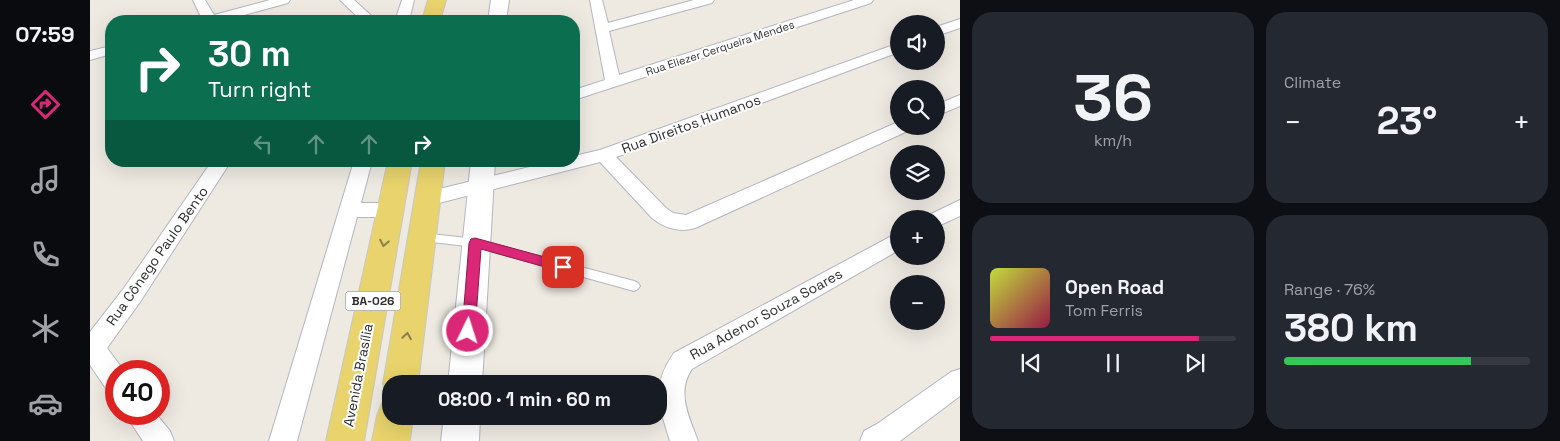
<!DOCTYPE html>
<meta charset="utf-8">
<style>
:root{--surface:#171b24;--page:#242831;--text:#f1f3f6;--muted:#9ea1a6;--line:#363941;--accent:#db2777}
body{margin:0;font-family:"Space Grotesk",sans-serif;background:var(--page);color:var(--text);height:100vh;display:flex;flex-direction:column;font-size:19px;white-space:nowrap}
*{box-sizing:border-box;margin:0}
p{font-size:16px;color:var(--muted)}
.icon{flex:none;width:28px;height:28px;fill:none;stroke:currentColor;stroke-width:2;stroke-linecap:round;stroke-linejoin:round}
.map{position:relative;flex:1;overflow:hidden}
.side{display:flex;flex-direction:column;gap:12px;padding:12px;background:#0d0f14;width:600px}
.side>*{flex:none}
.top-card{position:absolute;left:15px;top:15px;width:475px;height:152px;border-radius:20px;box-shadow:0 5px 20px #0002;background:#0b6e4f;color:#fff;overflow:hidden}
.buttons{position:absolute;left:800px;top:15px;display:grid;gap:10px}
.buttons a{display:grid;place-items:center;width:55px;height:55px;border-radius:50%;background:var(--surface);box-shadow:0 5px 20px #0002;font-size:25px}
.speed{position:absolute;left:15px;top:360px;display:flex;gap:10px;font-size:25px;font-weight:700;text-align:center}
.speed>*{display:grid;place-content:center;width:65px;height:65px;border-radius:50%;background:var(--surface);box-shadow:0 5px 20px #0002;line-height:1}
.speed .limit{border:8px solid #d22;background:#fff;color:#111}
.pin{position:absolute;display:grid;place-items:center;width:42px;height:42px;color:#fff;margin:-21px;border-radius:10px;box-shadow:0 2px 8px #0006}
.me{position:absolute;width:55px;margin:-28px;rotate:4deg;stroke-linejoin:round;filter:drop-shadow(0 0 4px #0008)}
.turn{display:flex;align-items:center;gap:18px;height:105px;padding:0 20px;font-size:22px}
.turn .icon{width:65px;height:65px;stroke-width:2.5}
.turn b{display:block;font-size:35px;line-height:42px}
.lanes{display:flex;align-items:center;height:48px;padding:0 20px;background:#0003;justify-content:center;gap:25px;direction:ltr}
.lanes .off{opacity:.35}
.big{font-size:38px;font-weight:600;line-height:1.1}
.side .tile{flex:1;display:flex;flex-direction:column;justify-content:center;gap:8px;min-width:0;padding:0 18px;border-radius:20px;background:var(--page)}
.side .dial{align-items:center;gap:0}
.dial b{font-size:65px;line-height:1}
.song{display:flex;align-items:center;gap:15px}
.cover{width:60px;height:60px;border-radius:8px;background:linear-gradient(135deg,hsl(70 70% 55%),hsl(340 70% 35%))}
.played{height:5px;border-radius:2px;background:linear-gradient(90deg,var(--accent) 85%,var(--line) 85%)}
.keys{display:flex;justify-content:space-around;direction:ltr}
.heat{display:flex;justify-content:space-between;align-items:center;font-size:28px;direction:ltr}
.charge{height:8px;border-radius:4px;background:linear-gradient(90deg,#34c759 76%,var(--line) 0)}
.side .tiles{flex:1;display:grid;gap:12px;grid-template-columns:repeat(2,1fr)}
.trip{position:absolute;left:292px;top:375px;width:285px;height:50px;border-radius:20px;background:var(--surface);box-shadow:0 5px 20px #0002;font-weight:600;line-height:50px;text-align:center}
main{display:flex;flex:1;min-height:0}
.dock{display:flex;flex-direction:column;width:90px;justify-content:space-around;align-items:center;background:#090b0e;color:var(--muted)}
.dock .icon{width:35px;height:35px}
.dock .current{color:var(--accent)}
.dock b{font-size:22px;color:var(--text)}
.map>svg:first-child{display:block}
</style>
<main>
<nav class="dock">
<b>07:59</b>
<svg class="icon current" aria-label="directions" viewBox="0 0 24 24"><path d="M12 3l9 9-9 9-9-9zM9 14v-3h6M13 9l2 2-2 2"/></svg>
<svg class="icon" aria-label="music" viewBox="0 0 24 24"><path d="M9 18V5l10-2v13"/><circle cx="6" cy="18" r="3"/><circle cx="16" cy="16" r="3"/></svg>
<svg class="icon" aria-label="phone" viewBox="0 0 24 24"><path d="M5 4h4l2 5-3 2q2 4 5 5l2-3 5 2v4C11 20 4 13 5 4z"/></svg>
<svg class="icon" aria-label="climate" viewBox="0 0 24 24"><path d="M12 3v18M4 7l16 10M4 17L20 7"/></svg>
<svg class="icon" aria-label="car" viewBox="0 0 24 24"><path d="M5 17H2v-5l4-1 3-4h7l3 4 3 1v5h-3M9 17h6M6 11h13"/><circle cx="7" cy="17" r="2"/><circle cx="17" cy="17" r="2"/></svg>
</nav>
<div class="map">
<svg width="870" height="441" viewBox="0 0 870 441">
<rect width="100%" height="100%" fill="#eee9e1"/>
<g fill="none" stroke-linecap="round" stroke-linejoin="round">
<g stroke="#b4b6bf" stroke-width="2">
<path id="lane" d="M333,233L385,239L544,281L548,283L550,286L548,289L544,291L385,247L333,241L329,240L328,237L329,234Z"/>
</g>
<g stroke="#b4b6bf" stroke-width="2">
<path id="street" d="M103,0H115L124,15L180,0H200L198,3L132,21H111L112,19Z
M250,0H264L287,21H272Z
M312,0H324L319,21H305Z
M500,0H512L518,23L604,0H624L622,3L519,31L529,75L764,0H783L781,3L484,100V90L515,80Z
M870,19V28L846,36V27Z
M809,43V52L526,157L576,208L583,213L596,215L808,122L809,126H822L820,130L605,228C590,233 574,228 562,218L510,162L337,206L330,204L327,199L330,194L337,192L464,161H484V156L510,150Z
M21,46V54L0,60V51Z
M870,95V106L846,116V105Z
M122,161H141L50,302L17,348L34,371H26V393L17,390L0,365V332L34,288Z
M264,161H282L271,203H301L308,205L311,210L308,215L301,217H267L207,441H179Z
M870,200V216L846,227V219H837L839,215Z
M809,232V250L602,369C586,392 599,417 608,441H580C569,406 561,385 584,353Z
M870,369V396L810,441H770L774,431L787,424L861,372Z
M37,414H66L80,431L84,441H53L41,423Z"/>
</g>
<g stroke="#b4b6bf" stroke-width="2">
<path id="secondary" d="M401,0H419L416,21H398Z
M381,161H405L392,384H358Z
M354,416H390L389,441H351Z"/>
</g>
<g stroke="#c8c8c8" stroke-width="2">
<path id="primary" d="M338,0H356L350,21H332Z
M298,161H322L274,441H236Z
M331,161H355L328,384H301V397L298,396L293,384Z
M301,399V416H323L320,441H282L287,416L292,403Z"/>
</g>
<use href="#lane" fill="#fff" fill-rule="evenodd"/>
<use href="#street" fill="#fff" fill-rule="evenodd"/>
<use href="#secondary" fill="#fff" fill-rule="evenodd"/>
<use href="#primary" fill="#e8d36c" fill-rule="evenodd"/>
</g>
<defs><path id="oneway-chevron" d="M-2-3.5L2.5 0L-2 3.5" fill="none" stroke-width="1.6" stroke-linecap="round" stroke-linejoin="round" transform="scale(1.25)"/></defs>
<g stroke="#8a804c">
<use href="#oneway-chevron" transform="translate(294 243) rotate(101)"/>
<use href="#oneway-chevron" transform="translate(317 336) rotate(-81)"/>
</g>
<path fill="#db2777" stroke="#8e194d" d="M385,238L473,262L478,263L479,267L478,270L473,272L391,249L385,331L383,335L378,337L374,335L372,331L379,243L381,239Z"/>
<g text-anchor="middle" stroke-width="4" stroke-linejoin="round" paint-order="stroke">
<g font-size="11" fill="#2d2d2d" stroke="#fff">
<text transform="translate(630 48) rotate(-18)" y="4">Rua Eliezer Cerqueira Mendes</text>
</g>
<rect fill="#fff" stroke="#6c6c6c" stroke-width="1" x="255.5" y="291.5" width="55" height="19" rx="4"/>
<g font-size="12" font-weight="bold" fill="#2d2d2d">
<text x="283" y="305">BA-026</text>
</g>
<g font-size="14" fill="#2d2d2d" stroke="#fff">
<text transform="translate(601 124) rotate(-20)" y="5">Rua Direitos Humanos</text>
<text transform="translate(67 256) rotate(-55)" y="5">Rua Cônego Paulo Bento</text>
<text transform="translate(676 314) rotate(-29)" y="5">Rua Adenor Souza Soares</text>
<text transform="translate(268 375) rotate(-79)" y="5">Avenida Brasília</text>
</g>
</g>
</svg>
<div class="buttons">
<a><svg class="icon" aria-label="sound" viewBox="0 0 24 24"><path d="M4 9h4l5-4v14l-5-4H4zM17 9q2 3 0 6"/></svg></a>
<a><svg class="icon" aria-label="search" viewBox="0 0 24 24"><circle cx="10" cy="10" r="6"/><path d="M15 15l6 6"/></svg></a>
<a><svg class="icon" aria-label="layers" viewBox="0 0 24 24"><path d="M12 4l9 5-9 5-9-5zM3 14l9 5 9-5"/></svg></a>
<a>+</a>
<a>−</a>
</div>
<div class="speed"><div class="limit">40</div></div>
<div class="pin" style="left:473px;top:267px;background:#d93025"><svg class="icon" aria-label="arrive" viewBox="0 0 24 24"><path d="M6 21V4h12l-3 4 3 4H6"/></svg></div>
<svg class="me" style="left:378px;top:331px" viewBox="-20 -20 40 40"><circle r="17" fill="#db2777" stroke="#fff" stroke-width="3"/><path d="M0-11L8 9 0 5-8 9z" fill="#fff"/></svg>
<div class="trip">08:00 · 1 min · 60 m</div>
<div class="top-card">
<div class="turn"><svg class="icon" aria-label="right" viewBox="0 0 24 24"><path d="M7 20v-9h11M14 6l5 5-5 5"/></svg><div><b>30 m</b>Turn right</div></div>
<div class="lanes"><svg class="icon off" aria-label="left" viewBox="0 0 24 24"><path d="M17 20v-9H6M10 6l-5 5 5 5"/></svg><svg class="icon off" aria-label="ahead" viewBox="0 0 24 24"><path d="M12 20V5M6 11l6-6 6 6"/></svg><svg class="icon off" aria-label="ahead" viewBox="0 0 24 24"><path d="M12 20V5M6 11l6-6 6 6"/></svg><svg class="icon" aria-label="right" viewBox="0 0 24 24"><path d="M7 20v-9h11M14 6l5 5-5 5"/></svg></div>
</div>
</div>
<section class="side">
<div class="tiles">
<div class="tile dial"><b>36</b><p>km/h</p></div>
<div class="tile"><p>Climate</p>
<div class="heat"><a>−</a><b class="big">23°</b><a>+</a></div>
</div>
<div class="tile">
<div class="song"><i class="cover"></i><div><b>Open Road</b><p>Tom Ferris</p></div></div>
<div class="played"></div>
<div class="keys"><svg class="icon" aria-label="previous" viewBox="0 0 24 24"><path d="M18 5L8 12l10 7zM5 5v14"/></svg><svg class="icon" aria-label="pause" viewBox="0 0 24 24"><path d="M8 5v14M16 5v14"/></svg><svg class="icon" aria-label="next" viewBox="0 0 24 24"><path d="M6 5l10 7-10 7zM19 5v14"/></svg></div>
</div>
<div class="tile"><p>Range · 76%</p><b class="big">380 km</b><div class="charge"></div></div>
</div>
</section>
</main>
